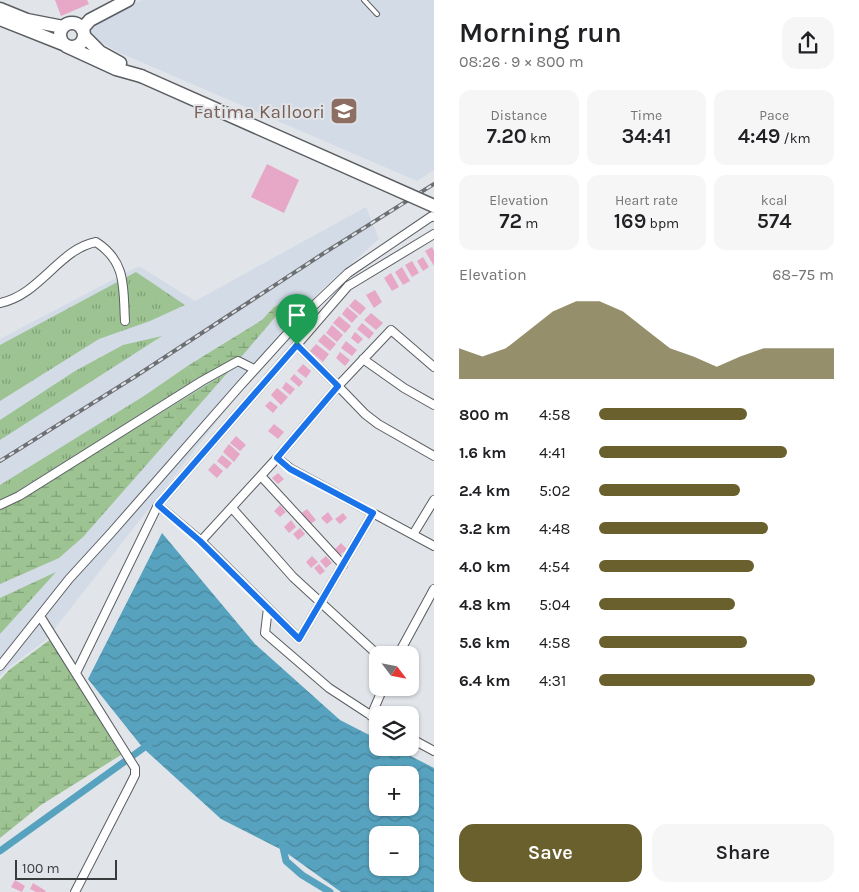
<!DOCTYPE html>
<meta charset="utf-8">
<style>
:root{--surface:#fff;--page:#f6f6f6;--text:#202124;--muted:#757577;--accent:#6a602d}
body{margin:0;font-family:Karla,sans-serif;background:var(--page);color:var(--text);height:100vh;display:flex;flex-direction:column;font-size:19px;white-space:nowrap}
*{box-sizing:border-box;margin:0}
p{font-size:16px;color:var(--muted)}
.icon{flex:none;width:28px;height:28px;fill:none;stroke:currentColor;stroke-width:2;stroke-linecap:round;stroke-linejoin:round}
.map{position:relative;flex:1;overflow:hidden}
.drawer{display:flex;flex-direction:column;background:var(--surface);width:425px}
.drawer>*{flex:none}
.needle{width:32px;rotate:122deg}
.buttons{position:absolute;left:369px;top:646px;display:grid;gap:10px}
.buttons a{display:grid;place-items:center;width:50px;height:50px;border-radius:10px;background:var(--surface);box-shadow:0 1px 4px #0004;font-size:25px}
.scale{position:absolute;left:15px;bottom:12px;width:102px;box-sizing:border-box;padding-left:5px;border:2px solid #393b3d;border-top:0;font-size:14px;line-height:18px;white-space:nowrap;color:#393b3d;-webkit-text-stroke:4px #e1e5ea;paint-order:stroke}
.pin{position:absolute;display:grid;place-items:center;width:42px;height:42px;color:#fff;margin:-51px -21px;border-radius:50% 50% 50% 0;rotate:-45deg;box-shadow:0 0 5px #0007}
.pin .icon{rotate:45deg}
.round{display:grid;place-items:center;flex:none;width:52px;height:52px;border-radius:15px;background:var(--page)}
.head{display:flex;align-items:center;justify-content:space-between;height:85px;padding:0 25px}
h1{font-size:28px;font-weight:600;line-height:38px}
.metrics{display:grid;grid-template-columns:repeat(3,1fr);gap:8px;height:85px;padding:5px 25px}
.metrics div{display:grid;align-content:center;border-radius:12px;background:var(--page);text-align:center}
.metrics b{font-size:21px;font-weight:600}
.metrics small{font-size:14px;font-weight:400}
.metrics p{font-size:14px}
.chart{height:140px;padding:10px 25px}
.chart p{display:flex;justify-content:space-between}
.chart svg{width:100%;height:90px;margin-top:5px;fill:var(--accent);opacity:.7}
.cta{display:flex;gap:10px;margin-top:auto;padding:10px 25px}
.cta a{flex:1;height:58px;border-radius:15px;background:var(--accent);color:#fff;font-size:20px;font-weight:600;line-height:58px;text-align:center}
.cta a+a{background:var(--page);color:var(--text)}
ul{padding:0 25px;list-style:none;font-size:16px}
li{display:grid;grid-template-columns:80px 60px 1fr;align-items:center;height:38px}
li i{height:12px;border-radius:6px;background:var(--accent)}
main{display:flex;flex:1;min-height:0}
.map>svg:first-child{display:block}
.built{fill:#d3dbe7}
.grass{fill:url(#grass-tufts)}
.wetland{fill:url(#wetland-marsh)}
.water{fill:url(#water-waves);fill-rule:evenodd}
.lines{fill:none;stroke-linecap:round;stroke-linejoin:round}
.canal{stroke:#57a3bf;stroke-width:7}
.building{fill:#e7a7c7}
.service-casing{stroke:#5a5e62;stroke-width:6}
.minor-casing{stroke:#5a5e62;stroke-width:10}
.primary-casing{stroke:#5a5e62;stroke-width:15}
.service{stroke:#fff;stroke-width:4}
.minor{stroke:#fff;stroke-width:8}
.primary{stroke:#fff;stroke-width:12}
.rail-casing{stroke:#6d7073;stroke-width:4}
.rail{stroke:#e1e5ea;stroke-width:2;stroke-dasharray:5.5;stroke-linecap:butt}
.primary-bridge-casing{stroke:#5a5e62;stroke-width:15;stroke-linecap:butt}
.primary-bridge{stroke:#fff;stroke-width:12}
.route-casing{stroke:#fff;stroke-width:10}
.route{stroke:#1a73e8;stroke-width:6}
.labels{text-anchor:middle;stroke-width:4;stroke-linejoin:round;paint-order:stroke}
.education-label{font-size:19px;fill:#785e54;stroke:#e1e5ea;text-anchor:end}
</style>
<main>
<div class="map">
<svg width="434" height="892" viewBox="0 0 434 892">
<defs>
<pattern id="grass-tufts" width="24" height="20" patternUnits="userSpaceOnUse" patternTransform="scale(1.25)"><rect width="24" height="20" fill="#9cc391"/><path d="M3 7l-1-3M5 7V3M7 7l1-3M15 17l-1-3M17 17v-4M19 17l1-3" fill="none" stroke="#80a078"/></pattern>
<pattern id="wetland-marsh" width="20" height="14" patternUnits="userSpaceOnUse" patternTransform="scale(1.25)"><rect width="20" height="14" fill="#9cc391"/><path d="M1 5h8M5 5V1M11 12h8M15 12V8" fill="none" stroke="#80a078"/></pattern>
<pattern id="water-waves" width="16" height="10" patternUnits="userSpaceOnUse" patternTransform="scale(1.25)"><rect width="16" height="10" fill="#57a3bf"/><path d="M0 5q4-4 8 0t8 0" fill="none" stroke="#49869c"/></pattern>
</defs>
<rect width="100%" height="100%" fill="#e1e5ea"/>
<path class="built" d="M142,0H434V170L417,181L118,52L92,37L90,24Z
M366,207L379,239L318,293L45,641L8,668L0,676V339L139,266L195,301Z"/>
<path class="grass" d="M136,272L185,305L150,321L99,339L0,401V345Z
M162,336L0,440V420L75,371L123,345Z
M189,365L196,379L18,491L0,501V485L144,396Z"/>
<path class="wetland" d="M293,296L242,356L196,379L189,365L262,320L273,308Z
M229,371L83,537L59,558L0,584V509L11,505Z
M56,572L0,634V598Z
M51,639L121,755L41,805L0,838V680L9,670Z"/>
<path class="water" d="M162,533L255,644L340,720L377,739L378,748H395L434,768V892H341L284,851L221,819L143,748L88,679ZM378,775H410V808H378ZM378,835H410V868H378Z"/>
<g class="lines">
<path class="canal" d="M282,843L286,861L302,875L330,892
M0,851L149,744"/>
</g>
<path class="building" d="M55,0H87L89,4L61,16Z
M267,164L299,180L284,213L251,197Z
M432,247L434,251V266L425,251Z
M423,257L429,267L423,271L417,261Z
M412,261L419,273L412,277L405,265Z
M402,267L410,281L403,285L395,272Z
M391,273L399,287L392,291L384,278Z
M375,290L382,302L374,308L366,295Z
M355,299L366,308L360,315L349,306Z
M347,307L358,316L352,323L342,314Z
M371,313L383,323L376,330L364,320Z
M339,316L351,326L345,333L333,323Z
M362,323L374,333L369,339L357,329Z
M332,325L343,335L337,342L326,333Z
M355,332L363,339L358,344L351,338Z
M324,334L336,344L330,351L318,341Z
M346,341L357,350L352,356L341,348Z
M316,344L329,354L323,362L310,351Z
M340,352L350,360L345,366L336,358Z
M303,364L311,371L306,378L297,371Z
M294,374L303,382L299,387L290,379Z
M286,382L295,389L290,395L282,388Z
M277,388L288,397L281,405L271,395Z
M270,401L278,407L273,413L265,406Z
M274,424L284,432L278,439L268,431Z
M236,436L246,445L240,451L230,443Z
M229,444L240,454L234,462L223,452Z
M222,455L232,463L227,469L217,461Z
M214,463L223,471L217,478L208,470Z
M278,473L284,479L278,484L272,478Z
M280,505L286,512L280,517L274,511Z
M307,509L316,520L309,525L300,514Z
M328,512L333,519L327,524L321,518Z
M343,513L347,518L340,524L335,519Z
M291,520L296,527L289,533L284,527Z
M300,528L305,534L298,540L293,534Z
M341,543L347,549L340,555L335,549Z
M312,556L318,562L311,568L306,562Z
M326,556L332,563L326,568L320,561Z
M319,564L325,571L320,575L314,568Z
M15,880L25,886L22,892L11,887Z
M33,883L46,891L45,892H36L30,889Z"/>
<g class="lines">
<defs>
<path id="service" d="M364,0L377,14"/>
<path id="minor" d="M0,303C40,295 59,249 96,242C127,262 123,288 125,321
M297,345L338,386L277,458L291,469L434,546
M363,359L404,388L434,405
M434,367L391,330L338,386L365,414L378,424L434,456
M277,458L201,541L299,639L373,513
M261,476L343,565
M0,505L19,496L202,381L238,361L254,369
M158,505L201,541
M232,508L293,577L378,655
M414,533L434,500
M268,608L265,633L329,688L378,720
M40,616L135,768V775L129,787L75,892
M398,655L434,589
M0,666L69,579L111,533L239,387L307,312L348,273L432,216L434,217
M76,673L158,505L348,286L434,234
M371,716L383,688
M410,738L434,751"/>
<path id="primary" d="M0,9L27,20L63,27
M0,19L63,44
M60 35a12 12 0 1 1 24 0a12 12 0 1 1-24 0Z
M82,29L90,20L128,0
M84,36L100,52L120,63
M66,46L116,69L141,76"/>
</defs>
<use href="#service" class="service-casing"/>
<use href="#minor" class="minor-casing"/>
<use href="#primary" class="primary-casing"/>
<use href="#service" class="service"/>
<use href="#minor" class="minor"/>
<use href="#primary" class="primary"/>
<defs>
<path id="rail" d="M0,461L136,376L321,255L434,184"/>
</defs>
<use href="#rail" class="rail-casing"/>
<use href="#rail" class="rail"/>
<defs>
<path id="primary-bridge" d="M141,76L434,206"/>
</defs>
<use href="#primary-bridge" class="primary-bridge-casing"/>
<use href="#primary-bridge" class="primary-bridge"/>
</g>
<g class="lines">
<defs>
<path id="route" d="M297,345L338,386L277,458L290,469L373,513L299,639L200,541L158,505Z"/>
</defs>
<use href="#route" class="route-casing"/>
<use href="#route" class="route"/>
</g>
<defs>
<symbol id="university-square" viewBox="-11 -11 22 22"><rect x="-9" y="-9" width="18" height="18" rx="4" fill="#8d6e63" stroke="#e1e5ea"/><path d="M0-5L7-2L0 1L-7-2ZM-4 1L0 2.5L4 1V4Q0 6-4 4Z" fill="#fff"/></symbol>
</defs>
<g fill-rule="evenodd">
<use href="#university-square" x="328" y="95" width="32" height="32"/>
</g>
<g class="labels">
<g class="education-label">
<text x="325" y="118">Fatima Kalloori</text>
</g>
</g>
</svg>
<div class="buttons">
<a><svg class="needle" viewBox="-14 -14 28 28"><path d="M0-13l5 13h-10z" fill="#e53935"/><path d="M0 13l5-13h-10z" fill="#757577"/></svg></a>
<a><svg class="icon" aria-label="layers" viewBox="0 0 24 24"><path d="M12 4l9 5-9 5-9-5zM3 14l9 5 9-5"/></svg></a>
<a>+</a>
<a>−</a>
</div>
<div class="scale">100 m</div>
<div class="pin" style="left:297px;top:345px;background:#1e9e55"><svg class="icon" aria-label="arrive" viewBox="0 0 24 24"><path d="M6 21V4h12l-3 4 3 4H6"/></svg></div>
</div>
<section class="drawer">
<div class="head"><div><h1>Morning run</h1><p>08:26 · 9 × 800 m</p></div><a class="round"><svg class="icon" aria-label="share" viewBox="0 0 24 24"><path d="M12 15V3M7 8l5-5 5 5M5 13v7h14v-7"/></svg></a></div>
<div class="metrics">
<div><p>Distance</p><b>7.20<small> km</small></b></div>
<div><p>Time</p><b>34:41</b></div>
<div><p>Pace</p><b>4:49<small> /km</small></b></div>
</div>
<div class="metrics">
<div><p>Elevation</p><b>72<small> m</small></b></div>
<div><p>Heart rate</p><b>169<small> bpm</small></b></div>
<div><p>kcal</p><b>574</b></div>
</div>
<div class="chart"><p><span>Elevation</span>68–75 m</p>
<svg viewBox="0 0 160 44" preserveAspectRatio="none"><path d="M0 44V29L10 33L20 29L30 20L40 11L50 6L60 6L70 11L80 20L90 29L100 33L110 38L120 33L130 29L140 29L150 29L160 29V44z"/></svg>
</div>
<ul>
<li><b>800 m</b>4:58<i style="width:63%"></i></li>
<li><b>1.6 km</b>4:41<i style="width:80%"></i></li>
<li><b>2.4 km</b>5:02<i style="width:60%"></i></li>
<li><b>3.2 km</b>4:48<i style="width:72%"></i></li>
<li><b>4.0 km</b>4:54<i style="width:66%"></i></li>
<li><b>4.8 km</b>5:04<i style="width:58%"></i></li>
<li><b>5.6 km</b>4:58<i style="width:63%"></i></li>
<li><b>6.4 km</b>4:31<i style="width:92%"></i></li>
</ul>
<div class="cta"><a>Save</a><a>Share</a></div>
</section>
</main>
